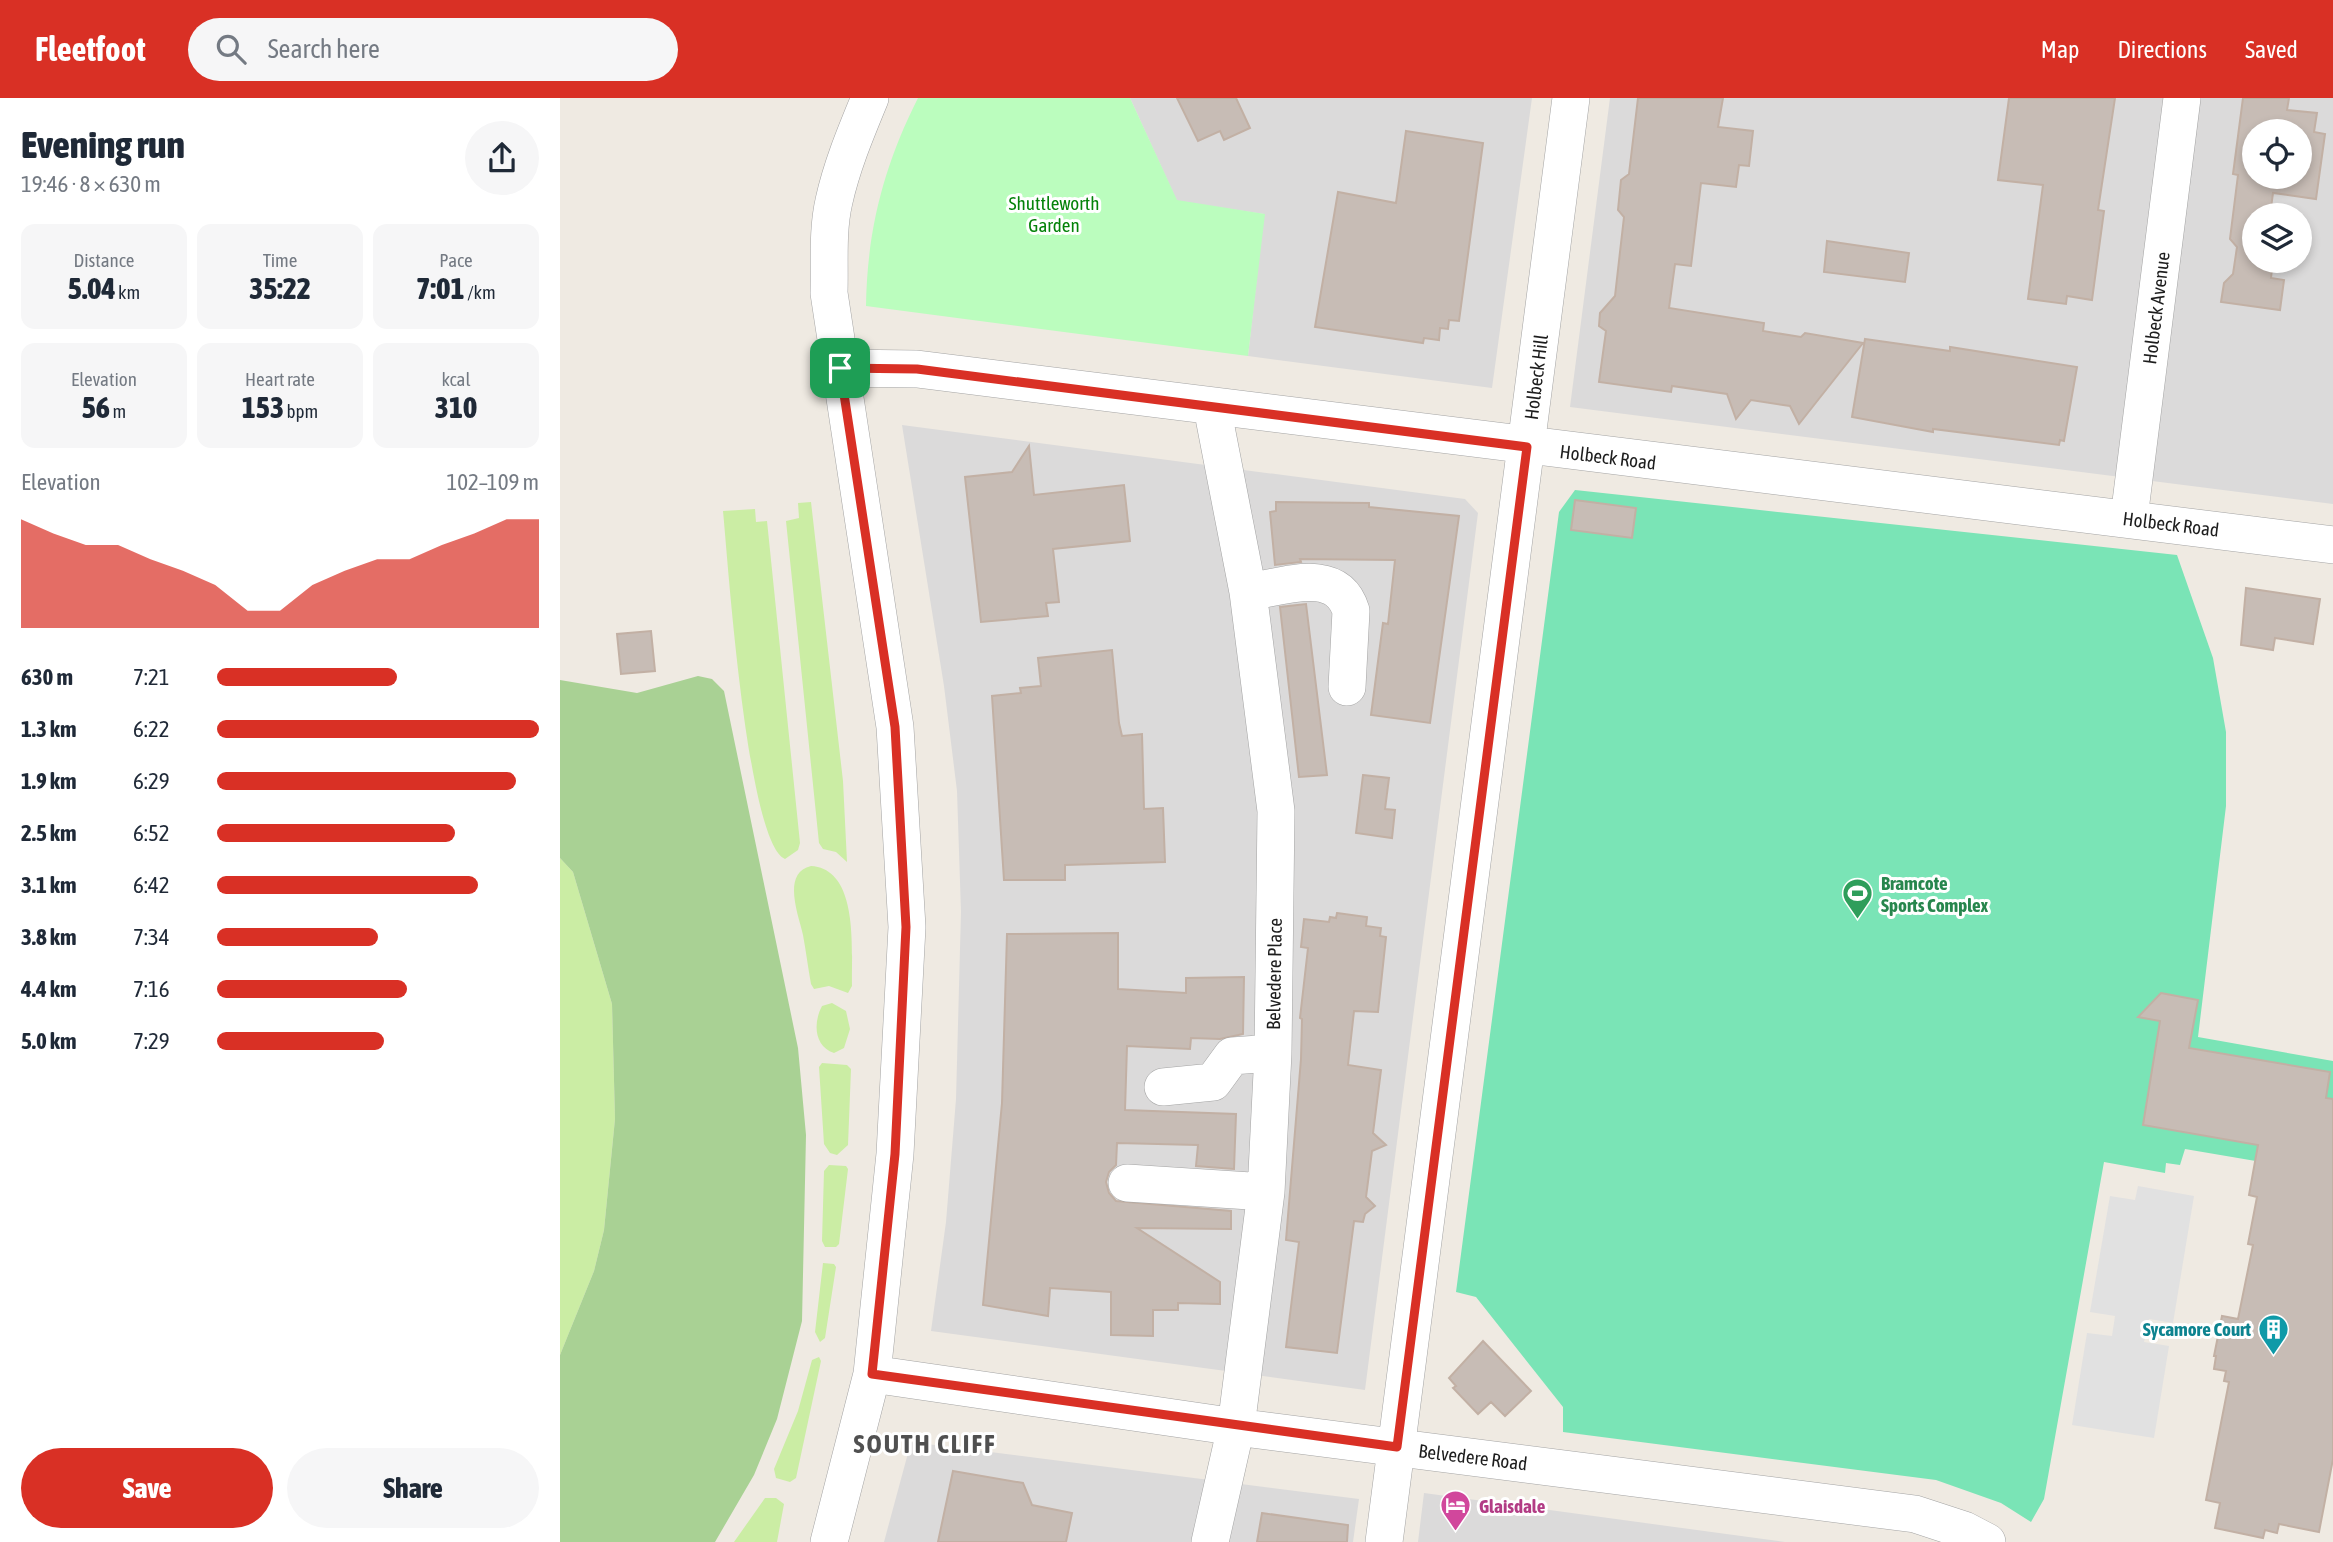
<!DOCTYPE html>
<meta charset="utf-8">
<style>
:root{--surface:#fff;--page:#f6f6f7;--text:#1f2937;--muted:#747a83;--accent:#d93025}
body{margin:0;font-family:"Asap Condensed",sans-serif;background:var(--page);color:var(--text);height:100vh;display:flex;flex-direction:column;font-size:26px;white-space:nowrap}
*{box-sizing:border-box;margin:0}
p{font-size:23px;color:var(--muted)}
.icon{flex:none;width:38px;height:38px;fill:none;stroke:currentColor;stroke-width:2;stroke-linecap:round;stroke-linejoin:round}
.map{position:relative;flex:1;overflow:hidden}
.side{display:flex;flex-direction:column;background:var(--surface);width:560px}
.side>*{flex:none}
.buttons{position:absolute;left:1682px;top:21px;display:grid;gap:14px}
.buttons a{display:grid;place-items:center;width:70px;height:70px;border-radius:50%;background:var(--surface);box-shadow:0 4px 10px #0003;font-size:35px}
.pin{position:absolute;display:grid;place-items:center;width:60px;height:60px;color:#fff;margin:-30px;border-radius:14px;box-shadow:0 4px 10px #0006}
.round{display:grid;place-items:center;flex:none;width:74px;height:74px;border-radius:37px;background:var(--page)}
.head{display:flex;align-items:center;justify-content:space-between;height:119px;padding:0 21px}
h1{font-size:38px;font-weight:800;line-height:52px}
.metrics{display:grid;grid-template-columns:repeat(3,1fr);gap:10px;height:119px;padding:7px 21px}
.metrics div{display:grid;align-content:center;border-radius:14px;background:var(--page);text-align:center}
.metrics b{font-size:30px;font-weight:800}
.metrics small{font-size:19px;font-weight:400}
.metrics p{font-size:19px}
.chart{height:196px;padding:14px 21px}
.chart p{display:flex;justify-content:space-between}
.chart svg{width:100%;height:126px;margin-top:7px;fill:var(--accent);opacity:.7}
.button{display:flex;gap:14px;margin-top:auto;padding:14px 21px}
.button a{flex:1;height:80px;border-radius:42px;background:var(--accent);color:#fff;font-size:28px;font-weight:800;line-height:80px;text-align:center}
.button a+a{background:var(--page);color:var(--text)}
ul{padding:0 21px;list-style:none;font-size:23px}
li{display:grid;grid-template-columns:112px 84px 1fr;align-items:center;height:52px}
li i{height:18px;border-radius:9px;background:var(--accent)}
header{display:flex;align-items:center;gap:42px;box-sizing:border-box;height:98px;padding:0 35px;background:var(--accent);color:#fff}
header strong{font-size:33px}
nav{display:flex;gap:38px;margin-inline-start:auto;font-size:24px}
.search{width:490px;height:63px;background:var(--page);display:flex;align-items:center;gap:18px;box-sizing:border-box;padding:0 24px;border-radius:38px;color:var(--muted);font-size:26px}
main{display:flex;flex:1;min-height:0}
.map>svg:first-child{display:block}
.residential{fill:#dbdada;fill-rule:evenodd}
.grass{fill:#cbeda4}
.forest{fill:#a9d194}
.park{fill:#bbfdbe}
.pitch{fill:#7ae4b6}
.parking{fill:#e1e1e1}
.building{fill:#c7bcb5;stroke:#c2b0a4;stroke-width:2;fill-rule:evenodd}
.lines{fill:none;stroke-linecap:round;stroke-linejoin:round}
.minor-casing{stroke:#a4a4a4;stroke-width:38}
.minor{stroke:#fff;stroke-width:37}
.route-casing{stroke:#fff;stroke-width:14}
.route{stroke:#d93025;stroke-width:9}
.labels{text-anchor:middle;stroke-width:6;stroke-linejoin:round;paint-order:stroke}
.park-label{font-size:19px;fill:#048209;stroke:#fff}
.street-label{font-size:19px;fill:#1d1d1d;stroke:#fff}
.leisure-label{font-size:19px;font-weight:bold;fill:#27864d;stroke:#fff;text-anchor:start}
.culture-label{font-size:19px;font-weight:bold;fill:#0d838f;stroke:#fff;text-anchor:end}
.hotel-label{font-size:19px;font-weight:bold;fill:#b23c85;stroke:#fff;text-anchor:start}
.district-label{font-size:26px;font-weight:bold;letter-spacing:2px;fill:#505050;stroke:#fff}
</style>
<header>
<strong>Fleetfoot</strong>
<div class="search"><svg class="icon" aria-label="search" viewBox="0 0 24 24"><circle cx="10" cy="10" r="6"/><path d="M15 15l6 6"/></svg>Search here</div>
<nav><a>Map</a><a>Directions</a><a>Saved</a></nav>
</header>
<main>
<section class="side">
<div class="head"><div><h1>Evening run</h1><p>19:46 · 8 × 630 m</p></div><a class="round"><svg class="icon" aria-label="share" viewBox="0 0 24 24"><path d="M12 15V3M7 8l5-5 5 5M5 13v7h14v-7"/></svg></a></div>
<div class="metrics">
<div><p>Distance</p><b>5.04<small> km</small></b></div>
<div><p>Time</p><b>35:22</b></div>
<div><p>Pace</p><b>7:01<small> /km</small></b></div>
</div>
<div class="metrics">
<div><p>Elevation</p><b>56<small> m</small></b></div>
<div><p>Heart rate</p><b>153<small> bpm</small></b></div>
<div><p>kcal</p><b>310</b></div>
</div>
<div class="chart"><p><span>Elevation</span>102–109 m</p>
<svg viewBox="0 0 160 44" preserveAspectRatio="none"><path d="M0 44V6L10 11L20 15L30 15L40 20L50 24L60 29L70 38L80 38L90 29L100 24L110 20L120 20L130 15L140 11L150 6L160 6V44z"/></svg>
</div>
<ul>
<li><b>630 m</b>7:21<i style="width:56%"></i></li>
<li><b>1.3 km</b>6:22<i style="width:100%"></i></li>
<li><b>1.9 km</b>6:29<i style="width:93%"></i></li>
<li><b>2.5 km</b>6:52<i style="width:74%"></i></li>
<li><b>3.1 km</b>6:42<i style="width:81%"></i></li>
<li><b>3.8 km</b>7:34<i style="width:50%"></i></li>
<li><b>4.4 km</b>7:16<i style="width:59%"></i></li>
<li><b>5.0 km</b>7:29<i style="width:52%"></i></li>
</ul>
<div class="button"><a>Save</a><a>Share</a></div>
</section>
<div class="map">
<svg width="1773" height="1444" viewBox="0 0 1773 1444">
<rect width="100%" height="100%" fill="#efeae2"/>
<path class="residential" d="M570,0H972L932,290L688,258L704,116L617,103Z
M1050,0H1773V406L1010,309ZM1694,33H1740V79H1694ZM1694,117H1740V163H1694Z
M342,327L905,401L918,415L805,1292L371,1233L386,1124L396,1001L401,814L397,693L384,588Z
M351,1344L799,1401L793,1444H324Z
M864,1395L1225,1444H858Z"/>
<path class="grass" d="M251,404L283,683L287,764L276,754L263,751L259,745L226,423L239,420L238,405Z
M195,411L196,424L207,423L240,745L238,752L225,761C187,745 168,463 163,413Z
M0,760L13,774L52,906L55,1021L44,1132L34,1173L0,1257Z
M251,768C300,771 291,854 292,888L288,895L269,888L254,891L251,886C248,870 246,853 243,837C239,818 221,775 251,768Z
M272,905L286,913L290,931L284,950L274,955C254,948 253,925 262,908Z
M262,965L287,967L291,971L288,1047L277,1057L270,1055L264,1046L259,969Z
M269,1067L286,1068L288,1071L279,1146L276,1149H265L262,1143L264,1073Z
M263,1165L274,1166L276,1169L265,1240L260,1244L255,1234Z
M259,1259L261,1263L236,1380L230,1384L216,1380L214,1371L238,1313L252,1262Z
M205,1400H216L224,1406L217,1444H174Z"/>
<path class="forest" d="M138,578L152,581L164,593L238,950L246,1037L242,1223L217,1321L194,1377L155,1444H0V1257L34,1173L44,1132L55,1021L52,906L13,774L0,760V582L77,595Z"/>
<path class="park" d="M358,0H570L617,102L705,116L688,258L306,208C307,133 324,67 358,0Z"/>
<path class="pitch" d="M1015,392L1617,457L1653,560L1666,634V708L1638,939L1773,963V1076L1625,1051L1620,1067L1606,1065L1605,1075L1544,1064L1484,1401L1471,1424L1441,1405L1376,1382L1003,1334V1309L916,1199L896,1194L999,414Z"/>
<path class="parking" d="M1578,1088L1634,1098L1613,1225L1589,1221L1584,1244L1609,1248L1594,1340L1512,1327L1527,1235L1552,1238L1555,1218L1530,1214L1550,1098L1575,1102Z"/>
<path class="building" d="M617,0H676L690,30L664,42L660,33L638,43Z
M1078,0H1163L1158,29L1193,33L1189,68L1179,67L1176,89L1141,85L1131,168L1115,166L1109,210L1204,225L1203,233L1241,239L1245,235L1303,245L1239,326L1230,308L1191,302L1176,321L1167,296L1112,288L1111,294L1039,284L1046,233L1039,228L1040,215L1055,198L1064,119L1058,112L1061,82L1069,76Z
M1449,0H1555L1538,112L1544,113L1532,202L1507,198L1506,206L1468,201L1483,87L1438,82Z
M1683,0H1729L1727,12L1757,15L1754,34L1765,36L1756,101L1713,95L1710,117H1694V163H1713L1711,180L1724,182L1720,212L1661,204L1664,185L1673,176L1677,149L1670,141L1678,77L1673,76ZM1694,33H1740V79H1694Z
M846,33L923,45L899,223L889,222L888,231L880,230L879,242L864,240L863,245L755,229L778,94L836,105Z
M1267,143L1349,155L1345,184L1264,174Z
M1305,241L1390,253V249L1517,269L1504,343L1500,342L1499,347L1373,331V334L1292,319Z
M469,348L474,397L564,387L570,443L493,451L499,504L486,505L488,518L421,524L405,379L452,374Z
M1015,402L1076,410L1072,440L1011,432Z
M716,404L809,405V409L899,418L870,625L811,617L823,525L828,526L835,462L740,461L741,464L715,467L710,414L716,413Z
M1686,490L1760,501L1753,546L1715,540L1713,552L1681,547Z
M746,506L767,677L739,679L720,509Z
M91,533L95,573L61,576L57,536Z
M552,552L559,625L562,638L582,636L584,711L603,710L605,764L505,767V782H444L432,598L461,595L460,590L481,588L478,560Z
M803,677L829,680L825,711L835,712L832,740L796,735Z
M777,815L807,819L806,828L821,830L820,838L826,839L818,914L794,913L788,967L821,972L813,1035L826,1047L812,1053L806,1099L815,1108L805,1116L803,1124L794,1123L777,1255L726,1249L739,1144L726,1142L741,961L742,921L740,920L748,850L741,849L744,821L769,824L770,819L776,820Z
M558,835V891L626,895V880L684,879L683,936L660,941L631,940L630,951L567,948L565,1012L676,1016L674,1071L636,1068L638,1047L557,1045L556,1067L549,1074L546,1084L549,1095L556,1103L671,1113V1131L577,1130L660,1184V1206L618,1205V1212H593V1238L551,1237V1194L490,1190L488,1218L423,1207L442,1005L447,836Z
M1601,895L1638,902L1629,950L1770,974L1766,1000L1773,1001V1361L1759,1434L1719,1426L1717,1435L1705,1432L1703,1440L1655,1430L1660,1405L1646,1402L1669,1284L1664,1283L1666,1273L1654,1271L1656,1258H1654L1662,1218L1678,1221L1693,1147L1688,1146L1697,1099L1689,1097L1698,1047L1583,1027L1600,923L1578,919Z
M923,1243L971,1293L945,1318L931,1304L918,1316L893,1290L896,1288L889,1280Z
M393,1373L463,1385L472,1407L512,1415L506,1444H378Z
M702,1415L788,1427L787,1444H697Z"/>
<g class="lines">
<defs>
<path id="minor" d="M280,270L357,271L1773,447
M1569,420L1622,0
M688,494C723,489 777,467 791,513L787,589
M603,989L653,984L672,958L713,955
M567,1085L706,1094
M312,1276L676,1329L1355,1416L1404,1432L1427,1444
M269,1444L312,1276L335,1056L347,829L335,629L269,195C270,165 267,133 274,103C282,67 296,34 310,0
M650,1444L676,1329L706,1094L713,955L716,713L688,494L652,309
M824,1444L1011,0"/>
</defs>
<use href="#minor" class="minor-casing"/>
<use href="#minor" class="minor"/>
</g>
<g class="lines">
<defs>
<path id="route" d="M280,270L357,271L967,349L837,1349L312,1276L335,1056L346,829L335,629Z"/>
</defs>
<use href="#route" class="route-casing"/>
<use href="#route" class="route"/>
</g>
<defs>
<symbol id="stadium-pin" viewBox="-11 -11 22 30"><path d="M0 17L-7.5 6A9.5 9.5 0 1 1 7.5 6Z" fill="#2e9e5b" stroke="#fff"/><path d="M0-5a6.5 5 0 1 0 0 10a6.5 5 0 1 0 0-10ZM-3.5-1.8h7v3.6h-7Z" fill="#fff"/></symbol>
<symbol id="building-pin" viewBox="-11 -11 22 30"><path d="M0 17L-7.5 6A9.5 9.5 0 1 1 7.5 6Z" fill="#0f9aa8" stroke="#fff"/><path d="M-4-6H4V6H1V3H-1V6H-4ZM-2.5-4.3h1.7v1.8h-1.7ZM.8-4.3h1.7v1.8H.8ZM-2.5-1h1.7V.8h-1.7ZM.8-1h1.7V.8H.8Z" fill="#fff"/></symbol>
<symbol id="hotel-pin" viewBox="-11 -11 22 30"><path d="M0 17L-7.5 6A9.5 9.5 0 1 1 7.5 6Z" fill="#d1479c" stroke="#fff"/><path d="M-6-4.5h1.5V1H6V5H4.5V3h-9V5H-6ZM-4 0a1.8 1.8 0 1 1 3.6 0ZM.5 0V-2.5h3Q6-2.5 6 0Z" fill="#fff"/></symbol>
</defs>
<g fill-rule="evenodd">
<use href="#stadium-pin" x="1280" y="778" width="35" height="47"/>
<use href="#building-pin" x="1696" y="1214" width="35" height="47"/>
<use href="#hotel-pin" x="878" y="1390" width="35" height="47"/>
</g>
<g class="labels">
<g class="park-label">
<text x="494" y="112">Shuttleworth<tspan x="494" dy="22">Garden</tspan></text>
</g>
<g class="street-label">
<text transform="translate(1596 210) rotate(-83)" y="7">Holbeck Avenue</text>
<text transform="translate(976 279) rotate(-83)" y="7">Holbeck Hill</text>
<text transform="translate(1048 359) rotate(7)" y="7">Holbeck Road</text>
<text transform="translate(1611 426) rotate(7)" y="7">Holbeck Road</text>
<text transform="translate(714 876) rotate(-89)" y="7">Belvedere Place</text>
<text transform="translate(913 1359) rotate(7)" y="7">Belvedere Road</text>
</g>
<g class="leisure-label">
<text x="1321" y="792">Bramcote<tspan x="1321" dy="22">Sports Complex</tspan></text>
</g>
<g class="culture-label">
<text x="1691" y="1238">Sycamore Court</text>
</g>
<g class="hotel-label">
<text x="919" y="1415">Glaisdale</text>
</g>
<g class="district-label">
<text x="365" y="1355">SOUTH CLIFF</text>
</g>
</g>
</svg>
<div class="buttons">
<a><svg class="icon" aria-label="locate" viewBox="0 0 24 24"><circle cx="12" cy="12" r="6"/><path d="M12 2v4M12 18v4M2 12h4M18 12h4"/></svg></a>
<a><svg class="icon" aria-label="layers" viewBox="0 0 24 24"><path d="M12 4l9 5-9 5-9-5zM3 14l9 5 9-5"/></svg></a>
</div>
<div class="pin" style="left:280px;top:270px;background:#1e9e55"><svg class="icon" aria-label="arrive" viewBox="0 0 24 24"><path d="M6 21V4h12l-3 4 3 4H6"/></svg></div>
</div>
</main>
